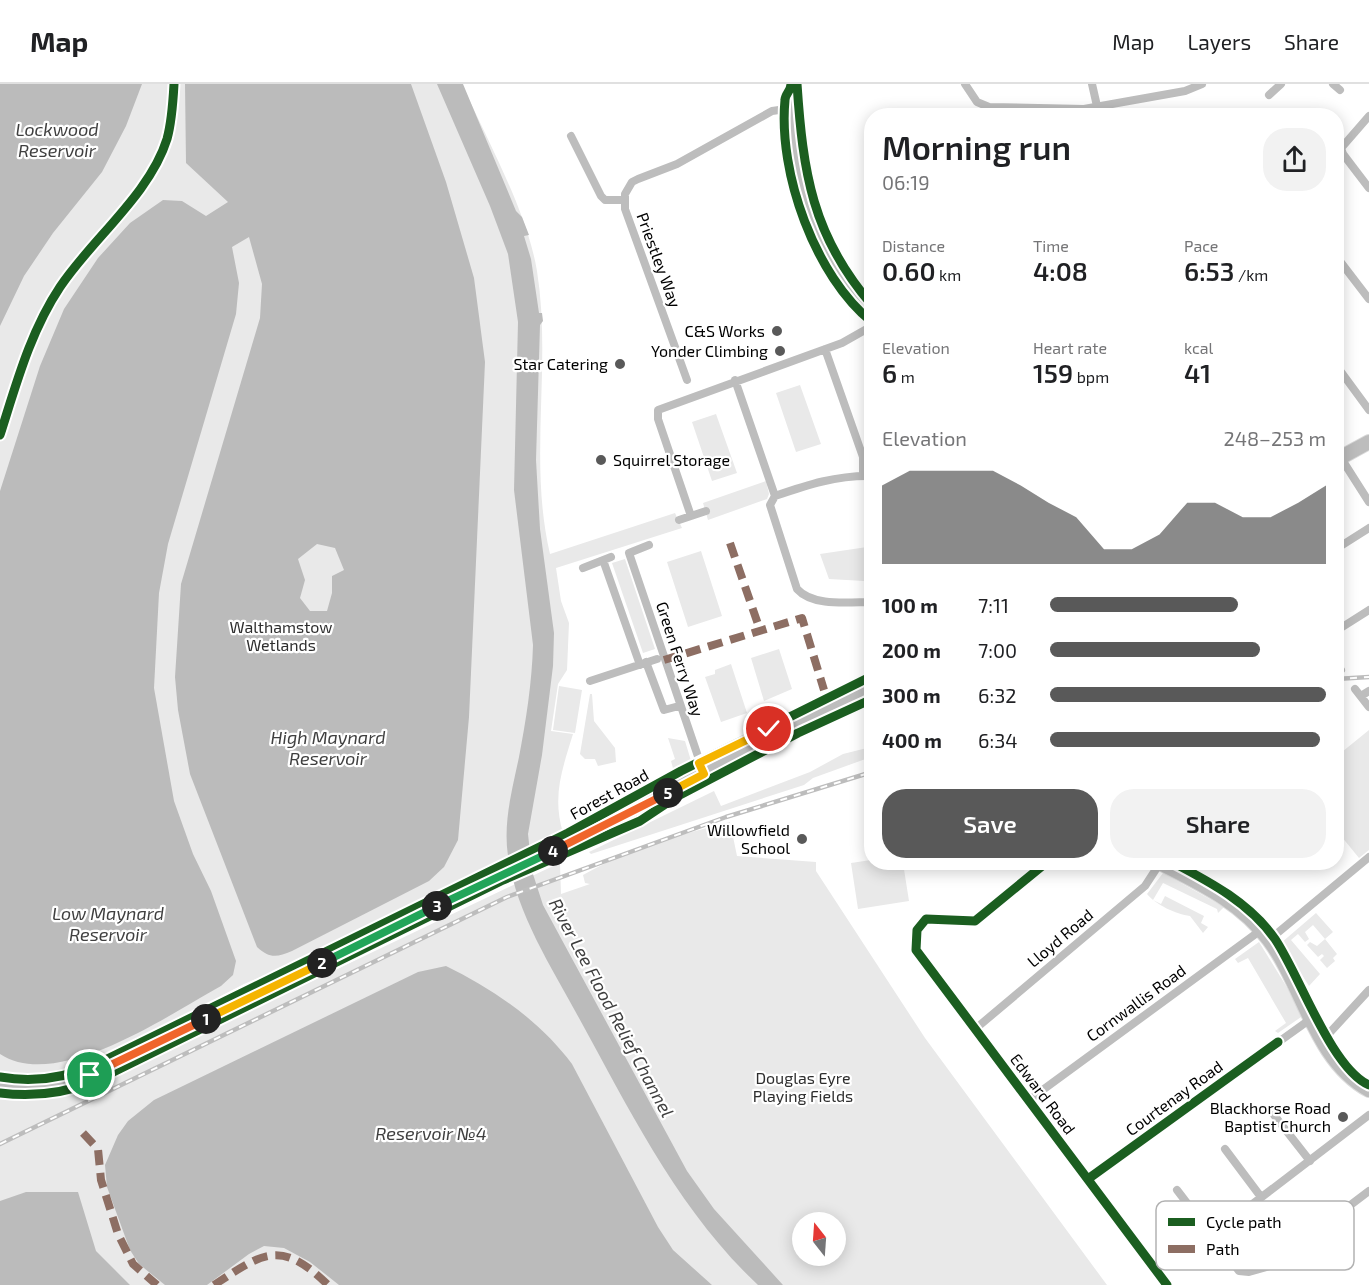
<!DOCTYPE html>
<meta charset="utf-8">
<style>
:root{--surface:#fff;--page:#f2f2f2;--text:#202124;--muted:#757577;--line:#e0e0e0;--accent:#595959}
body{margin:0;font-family:"Exo 2",sans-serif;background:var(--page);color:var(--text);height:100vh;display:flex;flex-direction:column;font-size:22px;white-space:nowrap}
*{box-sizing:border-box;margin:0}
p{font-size:20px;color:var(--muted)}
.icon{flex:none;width:33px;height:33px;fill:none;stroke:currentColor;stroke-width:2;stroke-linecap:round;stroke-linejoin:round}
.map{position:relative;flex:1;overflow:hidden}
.drawer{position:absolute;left:864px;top:24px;width:480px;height:762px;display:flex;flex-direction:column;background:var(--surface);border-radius:24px;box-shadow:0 3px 15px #0003}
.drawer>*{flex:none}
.needle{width:39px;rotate:343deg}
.tools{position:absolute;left:792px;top:1128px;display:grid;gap:12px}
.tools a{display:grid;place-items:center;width:54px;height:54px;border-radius:50%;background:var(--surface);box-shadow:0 3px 15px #0003;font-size:30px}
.pin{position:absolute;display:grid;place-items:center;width:51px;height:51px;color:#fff;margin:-26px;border:3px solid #fff;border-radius:50%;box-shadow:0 2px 6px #0007}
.km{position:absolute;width:30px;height:30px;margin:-15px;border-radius:50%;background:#222;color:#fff;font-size:16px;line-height:30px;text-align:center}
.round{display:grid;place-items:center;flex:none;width:63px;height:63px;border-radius:24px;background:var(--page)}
.head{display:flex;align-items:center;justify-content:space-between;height:102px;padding:0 18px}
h1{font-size:33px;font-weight:600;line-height:45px}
.metrics{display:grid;grid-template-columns:repeat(3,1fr);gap:9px;height:102px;padding:6px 18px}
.metrics div{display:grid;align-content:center}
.metrics b{font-size:26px;font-weight:600}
.metrics small{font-size:16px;font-weight:400}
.metrics p{font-size:16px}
.chart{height:168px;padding:12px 18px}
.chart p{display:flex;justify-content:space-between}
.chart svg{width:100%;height:108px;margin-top:6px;fill:var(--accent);opacity:.7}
.primary-button{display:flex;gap:12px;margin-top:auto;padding:12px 18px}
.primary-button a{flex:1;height:69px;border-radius:24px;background:var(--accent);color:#fff;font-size:24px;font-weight:600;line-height:69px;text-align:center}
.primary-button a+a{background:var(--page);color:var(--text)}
ul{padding:0 18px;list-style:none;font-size:20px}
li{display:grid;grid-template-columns:96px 72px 1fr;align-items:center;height:45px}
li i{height:15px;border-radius:8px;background:var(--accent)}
header{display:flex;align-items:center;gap:36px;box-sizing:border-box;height:84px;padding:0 30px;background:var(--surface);border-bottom:2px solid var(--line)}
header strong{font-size:28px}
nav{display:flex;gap:33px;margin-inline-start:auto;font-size:21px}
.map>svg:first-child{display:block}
.green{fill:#e9e9e9;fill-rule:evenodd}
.water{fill:#bbb;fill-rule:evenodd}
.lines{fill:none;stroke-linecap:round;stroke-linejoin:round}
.primary-casing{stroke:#dbdbdb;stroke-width:16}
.street{stroke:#bdbdbd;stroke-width:8}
.secondary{stroke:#c0c0c0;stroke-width:12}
.primary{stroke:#bdbdbd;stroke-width:14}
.rail-casing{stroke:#bdbdbd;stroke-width:4.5}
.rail{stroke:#fff;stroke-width:2;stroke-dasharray:7;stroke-linecap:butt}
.quiet{stroke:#8d6e63;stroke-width:8;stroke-dasharray:15 8;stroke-linecap:butt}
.cycleway-casing{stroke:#fff;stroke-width:13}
.cycleway{stroke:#1b5e20;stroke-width:9}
.split-1-casing{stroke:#fff;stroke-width:12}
.split-2-casing{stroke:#fff;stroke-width:12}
.split-3-casing{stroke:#fff;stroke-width:12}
.split-4-casing{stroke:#fff;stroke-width:12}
.split-5-casing{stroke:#fff;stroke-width:12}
.split-6-casing{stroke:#fff;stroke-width:12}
.split-1{stroke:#f0652b;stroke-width:8}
.split-2{stroke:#f5b400;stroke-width:8}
.split-3{stroke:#22a559;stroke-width:8}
.split-4{stroke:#22a559;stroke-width:8}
.split-5{stroke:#f0652b;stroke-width:8}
.split-6{stroke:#f5b400;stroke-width:8}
.poi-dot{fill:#595959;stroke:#fff;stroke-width:2}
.labels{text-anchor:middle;stroke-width:4.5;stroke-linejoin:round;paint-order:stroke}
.street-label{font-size:16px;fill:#000;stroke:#fff}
.poi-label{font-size:16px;fill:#000;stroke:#fff;text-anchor:end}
.park-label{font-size:16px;fill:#2e2e2e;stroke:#fff}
.water-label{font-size:18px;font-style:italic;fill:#3f3f3f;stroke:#fff}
.key{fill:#fff;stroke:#b2b2b2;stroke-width:1.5}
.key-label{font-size:16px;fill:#000}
</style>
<header>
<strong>Map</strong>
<nav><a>Map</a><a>Layers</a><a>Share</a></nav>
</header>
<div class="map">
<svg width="1369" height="1201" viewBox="0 0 1369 1201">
<rect width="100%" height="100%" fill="#fff"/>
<path class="green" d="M0,0H462C487,56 527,127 537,187C552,281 528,376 550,470L675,429L682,444L556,484L561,517L569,539L567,586L558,600L551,647L573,650C562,686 552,712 563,749L295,879L244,900L79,986L44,992L0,989Z
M800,301L821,360L796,368L776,309Z
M716,330L737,389L712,397L692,338Z
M766,397L769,410L767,415L708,436L703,419Z
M867,463L864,497L829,495L820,470Z
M701,467L722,532L688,543L667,478Z
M625,475L655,565L643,569L612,479Z
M779,565L792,605L764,617L751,574Z
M731,580L747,629L721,638L705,593L715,590V586Z
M559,602L582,606L575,649L553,646Z
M590,610H592L594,637L615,664L616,678L598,682L595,675H585L580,670Z
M1369,646V766L1359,774L1337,747V672Z
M668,654L685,657L692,680L674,688L671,677L675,675Z
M871,663V673L813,694L804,701L591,770L589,768L714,707L721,722L810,688L843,670Z
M730,738L737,772L816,778V787L925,954L1107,1201H0V1014C32,1018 58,1015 88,1004L551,783L560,780L561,810L590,800L585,799L583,791C627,766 681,750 730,738ZM802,1138H836V1172H802Z
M871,776L872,778L903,779L909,817L858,825L851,779Z
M1163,789L1224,823L1218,829L1217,825L1163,799L1153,816L1161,820L1165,812L1204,832L1201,839L1208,843L1203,849L1190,832C1176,830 1156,821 1147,810Z
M1316,829L1333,848L1325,855L1337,870L1333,874L1335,877L1327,884L1320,876L1324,872L1322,870L1318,873L1307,861L1310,858L1317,862L1325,855L1313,841L1305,848L1309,855L1305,858L1298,850L1291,856L1320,890L1309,902L1281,859Z
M1259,858L1304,931L1278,949L1275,947L1286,939L1248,874L1238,879L1235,875Z"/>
<path class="water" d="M0,0H142L126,42L102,88L53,149L24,192L0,242Z
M185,0H411L446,98L474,194L485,278L469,633L458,756L444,783L429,797L292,867C277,873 270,875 257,863L190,690L178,626L175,593L181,500L260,234L262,200L249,153L232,163L239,199L236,230L168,460L159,509L154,604L174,717L193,770L211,807L236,877L233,891L221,902C168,931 58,1008 0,970V407L40,282L64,225L98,174L130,139L163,116L182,117L206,132L228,118L186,79ZM317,460L335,464L344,486L332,492V509L327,527H310L300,514L305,496L298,475Z
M437,0H463L516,127L522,133L529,151L524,152L531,175L539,229H542L543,237L540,241L536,376L540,445L554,549L553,582L542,671L528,750L532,787L543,821L687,1087L714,1125L783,1201H758C679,1127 630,1027 579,934C551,882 517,831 508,772C503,739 512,706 519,673C526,637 532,598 533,561L514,406L518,238L508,170L490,122Z
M446,882C495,906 540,937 572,980L658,1143L673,1166L712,1201H339L310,1178L284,1164L264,1162L249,1170L207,1201H165L139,1180L130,1166L107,1103L105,1081L118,1051L128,1037L154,1016L418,888Z
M26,1108H78L96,1167L130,1201H0V1117Z"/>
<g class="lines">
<defs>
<path id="primary" d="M1336,376L1369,358
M1158,778C1199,799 1241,818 1269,856C1304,903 1315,977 1369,1006
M0,1002L59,1001L100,987L587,751L872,603"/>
</defs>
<use href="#primary" class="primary-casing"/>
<path class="street" d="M965,0L977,18L989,23L1084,25L1185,7L1202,0
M1092,0L1097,22
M1333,0L1340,6
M1269,11L1281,0
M571,52L601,112L605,116H624
M1341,64L1343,70L1369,104
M1336,70L1369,32
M1336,172L1369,215
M825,265L863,373V392
M1336,281L1369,326
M687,296L625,125V110L632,98L638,95L677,80L772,27L793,24
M735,296L775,412
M1341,374L1369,418
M872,392C837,391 807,401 775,412L770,421L797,505C813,523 849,518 872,518
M691,432L658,335V326L842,259L872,242
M679,436L706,427
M649,461L629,469L704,690
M1336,465L1369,444
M603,476L640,581
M583,484L611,473
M1336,547L1369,526
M646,578L664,626L679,622
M1336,580L1341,586
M590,597L657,575
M1355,605L1369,623
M1361,612L1369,607
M1047,778L975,837L926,835L917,846L916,866L1167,1201
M1269,856L1369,773
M974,946L1145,802L1160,779
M1323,956L1369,906
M1029,1016L1261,846
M1274,1031L1310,1077
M1225,1065L1261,1113
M1088,1095L1312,934
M1177,1106L1239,1187L1249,1188L1270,1182
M1332,1135L1369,1107
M1212,1151L1369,1031"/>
<path class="secondary" d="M791,0C792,61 806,149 843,199C851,210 862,220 872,230"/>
<use href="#primary" class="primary"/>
<defs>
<path id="rail" d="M1336,595L1369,593
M0,1060L507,813L726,733L872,688"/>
</defs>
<use href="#rail" class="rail-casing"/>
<use href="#rail" class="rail"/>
<path class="quiet" d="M730,459L760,546
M664,576L802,534L824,606
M83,1049L98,1065L101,1096L118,1150L133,1180L157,1201
M214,1201C264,1168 281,1155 328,1201"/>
<defs>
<path id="cycleway" d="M791,0C791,7 785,10 785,16C778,89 815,192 872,238
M797,0C803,88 812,152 872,221
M0,351C16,301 30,248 60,203C92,155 150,110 167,55C172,37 173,18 174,0
M1047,778L975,837L926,835L917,846L916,866L1167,1201
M1172,778C1210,798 1250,819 1275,855C1300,892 1331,984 1369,1001
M0,993C33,999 65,994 95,981L568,749L681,687L872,592
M0,1009C33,1013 62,1010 93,998L503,796L640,737L676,713L798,649L872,615
M1088,1095L1278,958"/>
</defs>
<use href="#cycleway" class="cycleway-casing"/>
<use href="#cycleway" class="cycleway"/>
</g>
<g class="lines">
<defs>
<path id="split-1" d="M90,991L206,935"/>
<path id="split-2" d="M206,935L322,879"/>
<path id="split-3" d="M322,879L437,822"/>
<path id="split-4" d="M437,822L553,767"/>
<path id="split-5" d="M553,767L668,709"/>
<path id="split-6" d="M668,709L704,690L699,679L769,645"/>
</defs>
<use href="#split-1" class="split-1-casing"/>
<use href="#split-2" class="split-2-casing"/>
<use href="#split-3" class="split-3-casing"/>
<use href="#split-4" class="split-4-casing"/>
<use href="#split-5" class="split-5-casing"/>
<use href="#split-6" class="split-6-casing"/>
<use href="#split-1" class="split-1"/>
<use href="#split-2" class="split-2"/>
<use href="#split-3" class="split-3"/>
<use href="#split-4" class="split-4"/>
<use href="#split-5" class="split-5"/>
<use href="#split-6" class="split-6"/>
</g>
<g class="poi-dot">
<circle cx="777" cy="247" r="6"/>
<circle cx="780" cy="267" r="6"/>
<circle cx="620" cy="280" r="6"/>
<circle cx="601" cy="376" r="6"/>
<circle cx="802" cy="755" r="6"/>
<circle cx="1343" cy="1033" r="6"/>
</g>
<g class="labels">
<g class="street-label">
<text transform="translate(659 176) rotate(70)" y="6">Priestley Way</text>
<text transform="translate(680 575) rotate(72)" y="6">Green Ferry Way</text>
<text transform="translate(609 710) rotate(-29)" y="6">Forest Road</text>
<text transform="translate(1060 854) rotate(-40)" y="6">Lloyd Road</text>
<text transform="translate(1136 919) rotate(-36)" y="6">Cornwallis Road</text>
<text transform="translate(1043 1010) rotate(53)" y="6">Edward Road</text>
<text transform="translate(1174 1014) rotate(-36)" y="6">Courtenay Road</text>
</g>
<g class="poi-label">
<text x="765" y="253">C&amp;S Works</text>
<text x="768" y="273">Yonder Climbing</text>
<text x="608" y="286">Star Catering</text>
<text x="613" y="382" text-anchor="start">Squirrel Storage</text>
<text x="790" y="752">Willowfield<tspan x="790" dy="18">School</tspan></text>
<text x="1331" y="1030">Blackhorse Road<tspan x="1331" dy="18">Baptist Church</tspan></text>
</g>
<g class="park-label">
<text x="281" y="549">Walthamstow<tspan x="281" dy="18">Wetlands</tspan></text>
<text x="803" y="1000">Douglas Eyre<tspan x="803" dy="18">Playing Fields</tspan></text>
</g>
<g class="water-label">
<text x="57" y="52">Lockwood<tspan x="57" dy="21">Reservoir</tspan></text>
<text x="328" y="660">High Maynard<tspan x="328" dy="21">Reservoir</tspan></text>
<text x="108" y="836">Low Maynard<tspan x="108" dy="21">Reservoir</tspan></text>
<text transform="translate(611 924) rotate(62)" y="6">River Lee Flood Relief Channel</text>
<text x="431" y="1056">Reservoir №4</text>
</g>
</g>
<rect x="1156" y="1117" width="198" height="69" rx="9" class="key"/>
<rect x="1168" y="1134" width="27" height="8" fill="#1b5e20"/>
<rect x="1168" y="1161" width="27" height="8" fill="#8d6e63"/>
<g class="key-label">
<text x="1206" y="1144">Cycle path</text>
<text x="1206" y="1171">Path</text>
</g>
</svg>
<div class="tools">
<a><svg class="needle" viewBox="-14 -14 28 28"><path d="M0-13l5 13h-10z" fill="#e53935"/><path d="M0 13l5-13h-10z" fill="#757577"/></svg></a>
</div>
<div class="pin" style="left:90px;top:991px;background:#1e9e55"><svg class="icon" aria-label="arrive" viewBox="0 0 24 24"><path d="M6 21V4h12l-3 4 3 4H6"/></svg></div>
<div class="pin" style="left:769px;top:645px;background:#d93025"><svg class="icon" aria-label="check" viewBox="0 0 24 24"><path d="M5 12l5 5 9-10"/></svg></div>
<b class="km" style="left:206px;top:935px">1</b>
<b class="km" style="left:322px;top:879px">2</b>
<b class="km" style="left:437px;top:822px">3</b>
<b class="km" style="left:553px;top:767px">4</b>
<b class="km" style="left:668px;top:709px">5</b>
<section class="drawer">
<div class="head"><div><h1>Morning run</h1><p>06:19</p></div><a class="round"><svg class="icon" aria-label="share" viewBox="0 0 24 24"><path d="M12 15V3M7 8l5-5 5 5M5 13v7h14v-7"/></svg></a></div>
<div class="metrics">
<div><p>Distance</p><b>0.60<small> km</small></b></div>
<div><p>Time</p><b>4:08</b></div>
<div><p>Pace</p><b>6:53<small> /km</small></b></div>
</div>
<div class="metrics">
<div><p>Elevation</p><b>6<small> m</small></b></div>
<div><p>Heart rate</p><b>159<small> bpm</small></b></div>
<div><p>kcal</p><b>41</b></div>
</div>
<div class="chart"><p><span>Elevation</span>248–253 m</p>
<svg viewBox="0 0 160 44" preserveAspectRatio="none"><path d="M0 44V12L10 6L20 6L30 6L40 6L50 12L60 19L70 25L80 38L90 38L100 32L110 19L120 19L130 25L140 25L150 19L160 12V44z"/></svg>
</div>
<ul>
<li><b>100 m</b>7:11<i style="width:68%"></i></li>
<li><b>200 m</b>7:00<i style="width:76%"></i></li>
<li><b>300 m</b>6:32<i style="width:100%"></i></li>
<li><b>400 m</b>6:34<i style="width:98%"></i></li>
</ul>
<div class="primary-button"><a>Save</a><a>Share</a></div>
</section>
</div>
